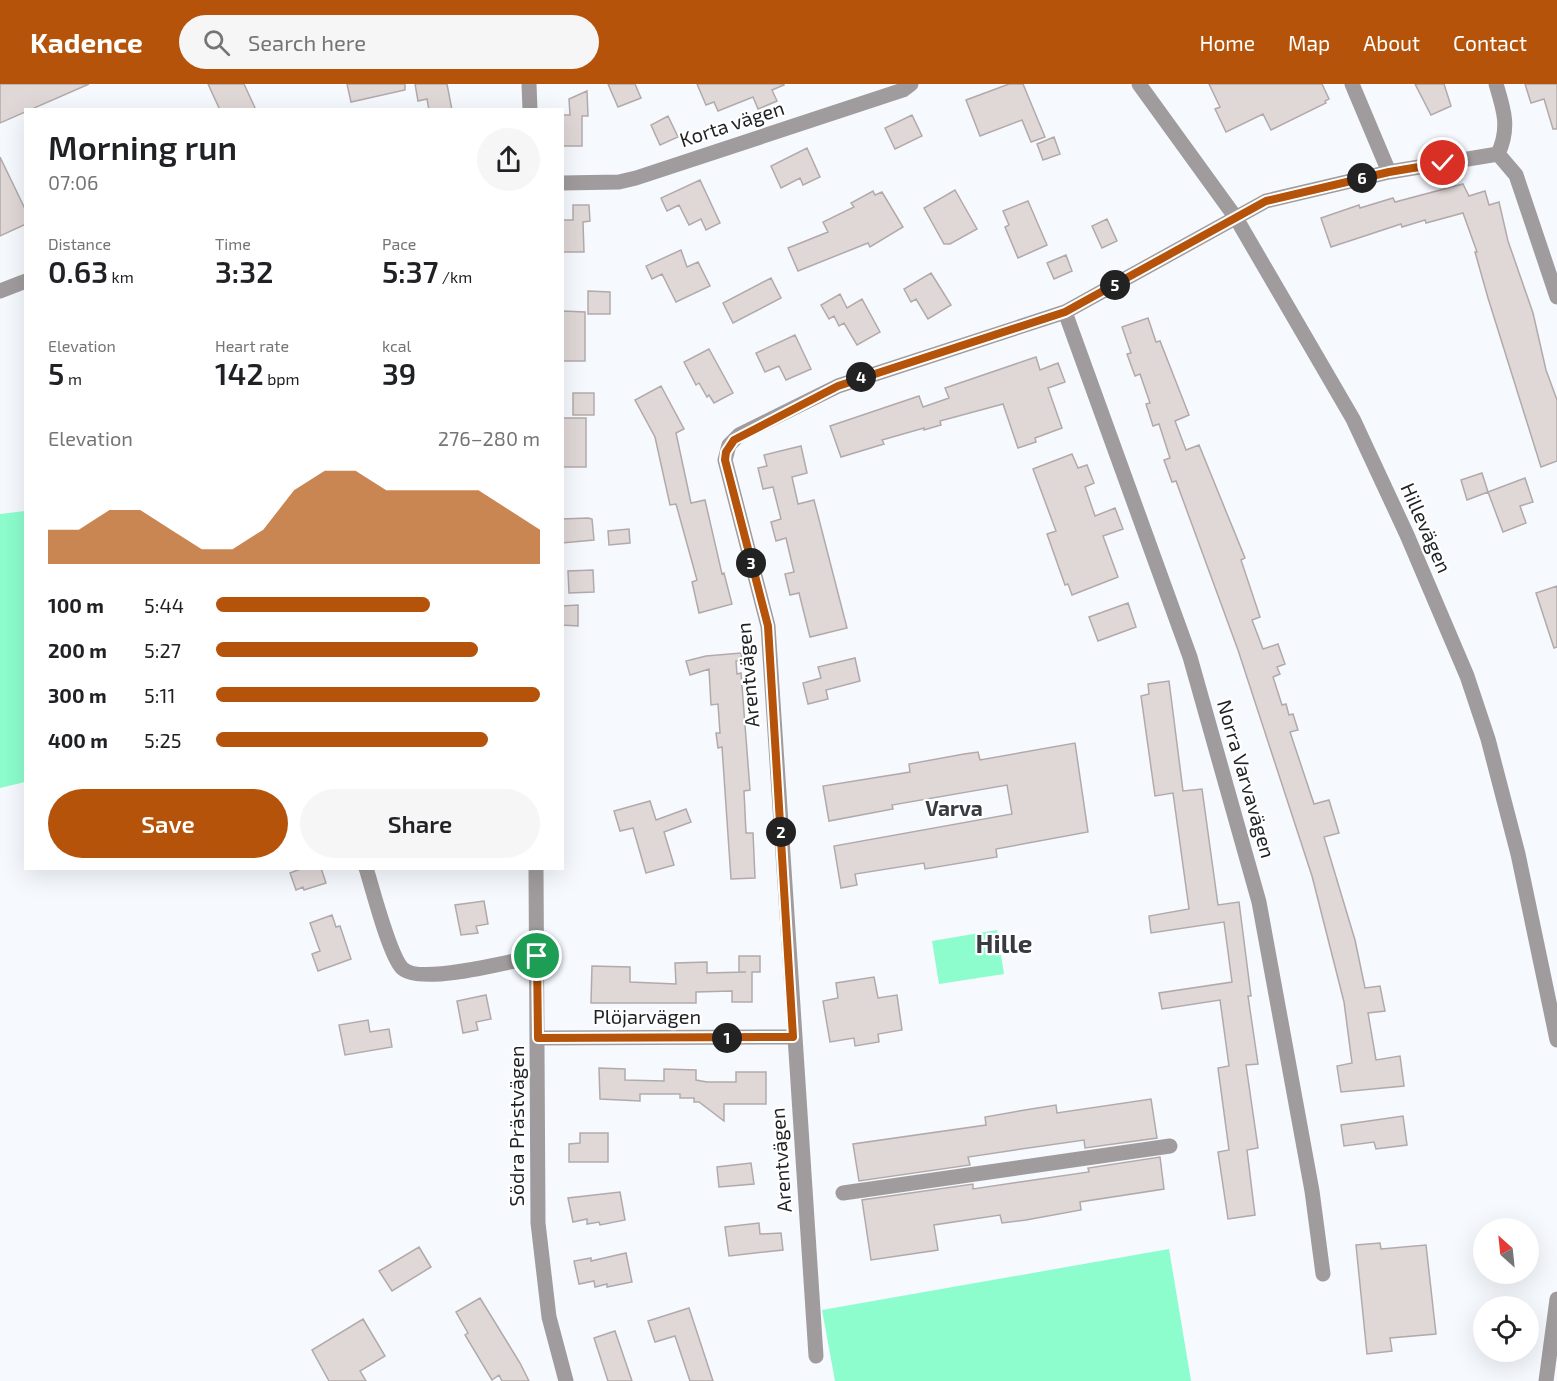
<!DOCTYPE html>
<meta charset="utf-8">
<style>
:root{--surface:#fff;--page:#f6f6f6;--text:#202124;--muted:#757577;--accent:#b45309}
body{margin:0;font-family:"Exo 2",sans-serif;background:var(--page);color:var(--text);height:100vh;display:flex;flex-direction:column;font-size:22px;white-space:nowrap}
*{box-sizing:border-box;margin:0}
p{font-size:20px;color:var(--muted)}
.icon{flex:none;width:33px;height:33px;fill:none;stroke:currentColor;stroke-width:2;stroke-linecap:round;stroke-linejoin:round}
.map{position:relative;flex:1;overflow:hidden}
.side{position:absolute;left:24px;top:24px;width:540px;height:762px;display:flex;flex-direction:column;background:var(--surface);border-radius:0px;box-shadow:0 6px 24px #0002}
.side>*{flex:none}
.needle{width:39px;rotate:333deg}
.buttons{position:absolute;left:1473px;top:1134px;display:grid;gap:12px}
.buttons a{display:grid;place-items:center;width:66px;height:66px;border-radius:50%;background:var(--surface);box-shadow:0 6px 24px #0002;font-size:30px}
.pin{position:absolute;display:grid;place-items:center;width:51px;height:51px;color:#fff;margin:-26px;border:3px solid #fff;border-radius:50%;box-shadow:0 2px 6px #0007}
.km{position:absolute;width:30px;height:30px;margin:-15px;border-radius:50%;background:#222;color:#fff;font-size:16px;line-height:30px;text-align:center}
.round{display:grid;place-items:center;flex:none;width:63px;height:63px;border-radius:32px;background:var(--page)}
.head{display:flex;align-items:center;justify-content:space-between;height:102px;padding:0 24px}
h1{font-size:33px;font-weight:600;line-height:45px}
.metrics{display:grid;grid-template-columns:repeat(3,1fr);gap:9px;height:102px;padding:6px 24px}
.metrics div{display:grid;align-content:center}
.metrics b{font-size:30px;font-weight:600}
.metrics small{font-size:16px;font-weight:400}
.metrics p{font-size:16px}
.chart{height:168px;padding:12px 24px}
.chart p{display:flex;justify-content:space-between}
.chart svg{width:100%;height:108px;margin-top:6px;fill:var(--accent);opacity:.7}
.action{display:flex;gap:12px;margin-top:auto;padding:12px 24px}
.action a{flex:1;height:69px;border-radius:36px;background:var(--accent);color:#fff;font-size:24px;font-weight:600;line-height:69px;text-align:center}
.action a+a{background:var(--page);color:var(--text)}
ul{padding:0 24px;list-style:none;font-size:20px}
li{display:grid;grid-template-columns:96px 72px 1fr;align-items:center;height:45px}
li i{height:15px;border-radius:8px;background:var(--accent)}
header{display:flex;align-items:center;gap:36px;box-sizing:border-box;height:84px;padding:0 30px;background:var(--accent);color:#fff}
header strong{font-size:28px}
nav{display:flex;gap:33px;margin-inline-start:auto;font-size:21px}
.search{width:420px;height:54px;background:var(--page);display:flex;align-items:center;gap:15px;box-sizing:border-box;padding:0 21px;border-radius:33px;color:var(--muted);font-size:22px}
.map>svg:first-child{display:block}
.green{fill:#8dfdce}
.building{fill:#e0d7d7;stroke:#b2aaaa;stroke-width:1.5}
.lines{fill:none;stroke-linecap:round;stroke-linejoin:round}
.minor{stroke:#a09c9d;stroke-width:15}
.route-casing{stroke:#fff;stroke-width:12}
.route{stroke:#b45309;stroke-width:8}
.labels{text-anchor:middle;stroke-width:4.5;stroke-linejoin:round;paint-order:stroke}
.street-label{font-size:20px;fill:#1f2123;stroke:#fff}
.neighbourhood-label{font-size:21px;font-weight:bold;fill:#383b40;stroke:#fff}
.district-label{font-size:26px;font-weight:bold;fill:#383b40;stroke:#fff}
</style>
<header>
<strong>Kadence</strong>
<div class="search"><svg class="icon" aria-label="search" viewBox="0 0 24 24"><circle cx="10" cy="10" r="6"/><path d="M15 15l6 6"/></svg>Search here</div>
<nav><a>Home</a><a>Map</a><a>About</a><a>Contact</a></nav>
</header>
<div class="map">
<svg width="1557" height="1297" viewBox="0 0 1557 1297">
<rect width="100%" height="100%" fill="#f6f9fe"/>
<path class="green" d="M25,427V698L0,704V430Z
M997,846L1004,890L939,900L932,857Z
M1169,1165L1191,1297H835L822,1226Z"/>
<path class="building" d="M0,0H89L0,39Z
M208,0H244L256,26H220Z
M347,0H405V6L351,18Z
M415,0H447L452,26H429L427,15L418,17Z
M608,0H635L641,14L618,23Z
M697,0H784V1L772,6L777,17L758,25L753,13L718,27L714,18L706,21Z
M1009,0H1023L1045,53L1031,58L1022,36L980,52L966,16Z
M1209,0H1322L1329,15L1325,17L1326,19L1271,46L1263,30L1226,48L1215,25L1220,23Z
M1415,0H1444L1451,22L1431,31Z
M1525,0H1557V45H1553L1544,15L1531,19Z
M587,7L588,32H582V62H562V31H570L569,15Z
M912,31L922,52L895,65L885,44Z
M668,32L678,53L660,61L651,41Z
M1054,53L1060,70L1043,76L1037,60Z
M807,64L820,93L803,101L800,94L781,104L771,82Z
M0,73L26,127V140L0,152Z
M700,96L720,139L706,146L701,135L689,141L679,121L667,127L661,114Z
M1463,100L1469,112L1485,107L1489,121L1499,118L1508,157L1533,229L1546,286L1557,316V377L1541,383L1488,214L1475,168H1477L1463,129L1426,139L1425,136L1402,143L1401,140L1331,163L1321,134L1359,121L1360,124L1393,114L1395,118Z
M955,106L977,145L950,160H944L924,124Z
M873,107L875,111L882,108L903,143L870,163L868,159L798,187L788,164L828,148L823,138L854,123L851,119Z
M1028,117L1047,161L1018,174L1005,143L1009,141L1003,127Z
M573,121H589L590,137L583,138L584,168H562V136H573Z
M1107,135L1117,157L1102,164L1092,142Z
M681,166L687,183L698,178L710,202L676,218L662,190L652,195L646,182Z
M1066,171L1072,187L1054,195L1047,179Z
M931,189L951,221L928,235L916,215L911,218L904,205Z
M771,194L781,214L733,239L723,219Z
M588,207L610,208V230H588Z
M840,210L847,224L862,215L880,248L857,261L844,239L839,242L834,232L829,235L821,221Z
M562,227L585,228V277H562Z
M1148,234L1156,258L1160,257L1189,331L1175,337L1186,366L1199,361L1245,474L1241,476L1260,533L1252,536L1263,565L1278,560L1285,580L1277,583L1280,590L1273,593L1282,621L1286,620L1289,631L1293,630L1298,646L1290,648L1314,720L1329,716L1339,749L1324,753L1355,856L1365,904L1380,902L1385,927L1368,929L1376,976L1400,972L1404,1002L1341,1008L1337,982L1352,979L1344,918L1312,792L1238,566L1176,397L1172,398L1164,376L1170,374L1159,340L1153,342L1146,320L1150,319L1140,290L1135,292L1127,270L1131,269L1122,243Z
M795,251L811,285L786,296L779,282L765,288L756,269Z
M709,265L733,309L714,319L709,311L707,313L699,299L696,301L684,278Z
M1036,273L1040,286L1058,279L1065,298L1048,304L1062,344L1035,354L1036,358L1018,364L1003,320L940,337L941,341L924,346V344L882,356L884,360L841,373L830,342L919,312L923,323L949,314L945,304Z
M661,302L684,345L676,349L691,419L705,416L722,490L724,489L732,520L699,529L692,498L697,496L676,420L670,421L655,353L635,316Z
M573,309H594V331H573Z
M562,334H586V383H562Z
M801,362L807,389L792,393L798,420L814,416L847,544L810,553L799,509L790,511L785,490L794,488L786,454L776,457L771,438L781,435L773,403L763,405L758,384L767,382L764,371Z
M1072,370L1078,384L1087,381L1094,399L1085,403L1095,432L1115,424L1123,445L1103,452L1118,493L1072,511L1068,500L1065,501L1047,450L1056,447L1033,385Z
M1482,389L1488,408L1525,394L1533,418L1520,422L1526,439L1503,448L1488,408L1467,416L1461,396Z
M588,434L592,435L594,456L562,459V435Z
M629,445L630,459L609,461L608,447Z
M593,486L594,508L569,509L568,487Z
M1557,502V563L1554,564L1536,509Z
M1128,519L1136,543L1098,557L1089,533Z
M578,521V542L562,541V522Z
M741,569L742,576L736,577L737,590L741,589L750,706L744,707L746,749H753L755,794L731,795L722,663L718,664L716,649H720L718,620L711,621L709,585L690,591L686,577L706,572Z
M855,574L860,597L826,606L828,615L808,620L803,599L821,594L818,583Z
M1169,597L1183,707L1202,705L1218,821L1239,818L1251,912H1248L1258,980L1246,981L1258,1064L1247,1066L1255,1131L1228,1135L1218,1068L1229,1066L1218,984L1229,982L1220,916L1162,925L1159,909L1232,898L1224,838L1151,849L1149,832L1189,825L1173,709L1155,712L1141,612L1149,610L1148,600Z
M1075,659L1088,748L996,765L997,773L925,785L924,779L855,790L857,801L841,804L834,762L1012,730L1007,701L892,721L893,725L829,737L823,702L910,688L909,680L964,670L978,668L980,676Z
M650,717L656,736L686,725L691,738L664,748L674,781L646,789L633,744L620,747L614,727Z
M303,784H321L326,799L304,806L303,803L296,806L290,789Z
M484,817L488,840L476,842L478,849L461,851L455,821Z
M332,831L336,843L340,842L351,875L318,887L312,870L320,867L310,839Z
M739,872H760V888H752V918H732V907L696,908V919H591L592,882L630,883V898L676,900L675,879L707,878V889L746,888H739Z
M874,893L878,914L897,911L902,946L878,950L879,958L855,962L854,954L830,958L823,917L838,914L836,899Z
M486,911L491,935L476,938L478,946L463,949L457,917Z
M368,936L370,948L389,945L392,963L345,971L339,941Z
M599,984L625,985V996L664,997V985L696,986V996L707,998H736V988H766V1020H724V1037L699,1018H694V1014H680V1010H640V1017L600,1015Z
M1151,1015L1157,1054L1085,1064L1084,1056L1015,1066L968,1073L970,1081L859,1097L853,1060L986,1041L985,1033L1031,1025L1056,1021L1057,1029Z
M1403,1032L1407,1061L1376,1065L1374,1058L1344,1062L1341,1041Z
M580,1049H608V1078H569V1060L580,1059Z
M1160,1073L1164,1105L1080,1118L1081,1126L1026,1136L1002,1139L1000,1131L934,1141L938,1166L871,1176L862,1116L973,1100V1105L1020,1098L1089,1088L1088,1084Z
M751,1079L754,1100L719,1103L717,1083Z
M620,1108L625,1136L600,1141L599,1138L587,1140V1135L573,1138L568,1114Z
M759,1139L760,1150L781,1149L783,1166L729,1172L725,1143Z
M1380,1159L1381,1165L1426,1161L1436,1250L1390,1254L1392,1267L1367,1270L1356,1161Z
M419,1163L431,1183L392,1207L379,1187Z
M626,1169L632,1198L607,1203V1200L595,1203L594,1197L579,1200L574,1177L591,1174V1177Z
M480,1214L520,1279L529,1297H502L499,1291L492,1296L465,1251L468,1249L456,1228Z
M689,1224L713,1297H690L675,1252L655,1258L648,1237Z
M363,1235L385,1272L360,1287L366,1297H329L312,1266Z
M615,1247L632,1297H608L594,1254Z"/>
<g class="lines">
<path class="minor" d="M529,0L530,26
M1139,0L1236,134L1353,335L1407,451L1467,592L1488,655L1518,770L1557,956
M1352,0L1389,88
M1496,0C1504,26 1510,44 1498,70L1516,91L1557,213
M562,99L619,98L636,94L903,6L911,0
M0,207L26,197
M1065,228L1190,573L1259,818L1312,1107L1323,1190
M366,784C373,806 389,870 402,884C419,902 512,877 537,872
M536,784L538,1139L549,1233L566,1297
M538,954L793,953
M843,1109L1170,1062
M816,1272L768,542L725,376L729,361L739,351L838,302L1065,228L1266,117L1389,88L1498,70
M1546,1297L1557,1215"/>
</g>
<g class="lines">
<defs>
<path id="route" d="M537,872L538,954L793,953L768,542L725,376L726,368L734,356L838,302L1065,228L1266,117L1389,88L1443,79"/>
</defs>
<use href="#route" class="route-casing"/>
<use href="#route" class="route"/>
</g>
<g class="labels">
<g class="street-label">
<text transform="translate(732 40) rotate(-18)" y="7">Korta vägen</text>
<text transform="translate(1426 444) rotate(66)" y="7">Hillevägen</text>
<text transform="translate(748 591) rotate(-95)" y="7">Arentvägen</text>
<text transform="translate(1246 695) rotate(74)" y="7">Norra Varvavägen</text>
<text x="647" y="940">Plöjarvägen</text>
<text transform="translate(517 1042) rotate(-90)" y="7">Södra Prästvägen</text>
<text transform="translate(781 1076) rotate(-94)" y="7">Arentvägen</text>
</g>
<g class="neighbourhood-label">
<text x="954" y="732">Varva</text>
</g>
<g class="district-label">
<text x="1004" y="869">Hille</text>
</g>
</g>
</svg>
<div class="buttons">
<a><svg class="needle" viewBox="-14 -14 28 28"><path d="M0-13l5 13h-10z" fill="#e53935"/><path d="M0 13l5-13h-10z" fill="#757577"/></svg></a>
<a><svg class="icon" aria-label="locate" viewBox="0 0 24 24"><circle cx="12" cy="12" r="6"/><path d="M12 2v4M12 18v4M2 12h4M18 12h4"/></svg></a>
</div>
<div class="pin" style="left:537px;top:872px;background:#1e9e55"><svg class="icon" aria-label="arrive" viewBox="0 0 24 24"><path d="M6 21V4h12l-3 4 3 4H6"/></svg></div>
<div class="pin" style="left:1443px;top:79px;background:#d93025"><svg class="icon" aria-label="check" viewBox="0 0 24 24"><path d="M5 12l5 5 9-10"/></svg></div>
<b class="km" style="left:727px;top:954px">1</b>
<b class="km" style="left:781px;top:748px">2</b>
<b class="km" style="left:751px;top:479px">3</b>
<b class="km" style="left:861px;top:293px">4</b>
<b class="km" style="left:1115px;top:201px">5</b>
<b class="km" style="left:1362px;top:94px">6</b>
<section class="side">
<div class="head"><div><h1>Morning run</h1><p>07:06</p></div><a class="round"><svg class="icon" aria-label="share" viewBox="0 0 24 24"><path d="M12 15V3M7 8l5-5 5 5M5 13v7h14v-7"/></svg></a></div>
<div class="metrics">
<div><p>Distance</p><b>0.63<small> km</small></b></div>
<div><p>Time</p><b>3:32</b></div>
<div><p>Pace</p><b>5:37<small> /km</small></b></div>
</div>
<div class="metrics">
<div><p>Elevation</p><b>5<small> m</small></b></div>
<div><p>Heart rate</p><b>142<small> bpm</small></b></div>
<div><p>kcal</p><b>39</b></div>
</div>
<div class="chart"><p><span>Elevation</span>276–280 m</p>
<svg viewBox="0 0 160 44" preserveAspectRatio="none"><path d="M0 44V30L10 30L20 22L30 22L40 30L50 38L60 38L70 30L80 14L90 6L100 6L110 14L120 14L130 14L140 14L150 22L160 30V44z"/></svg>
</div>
<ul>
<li><b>100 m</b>5:44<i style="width:66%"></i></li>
<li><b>200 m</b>5:27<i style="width:81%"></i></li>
<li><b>300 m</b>5:11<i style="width:100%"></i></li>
<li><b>400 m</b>5:25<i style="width:84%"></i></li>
</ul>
<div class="action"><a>Save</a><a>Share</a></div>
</section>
</div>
